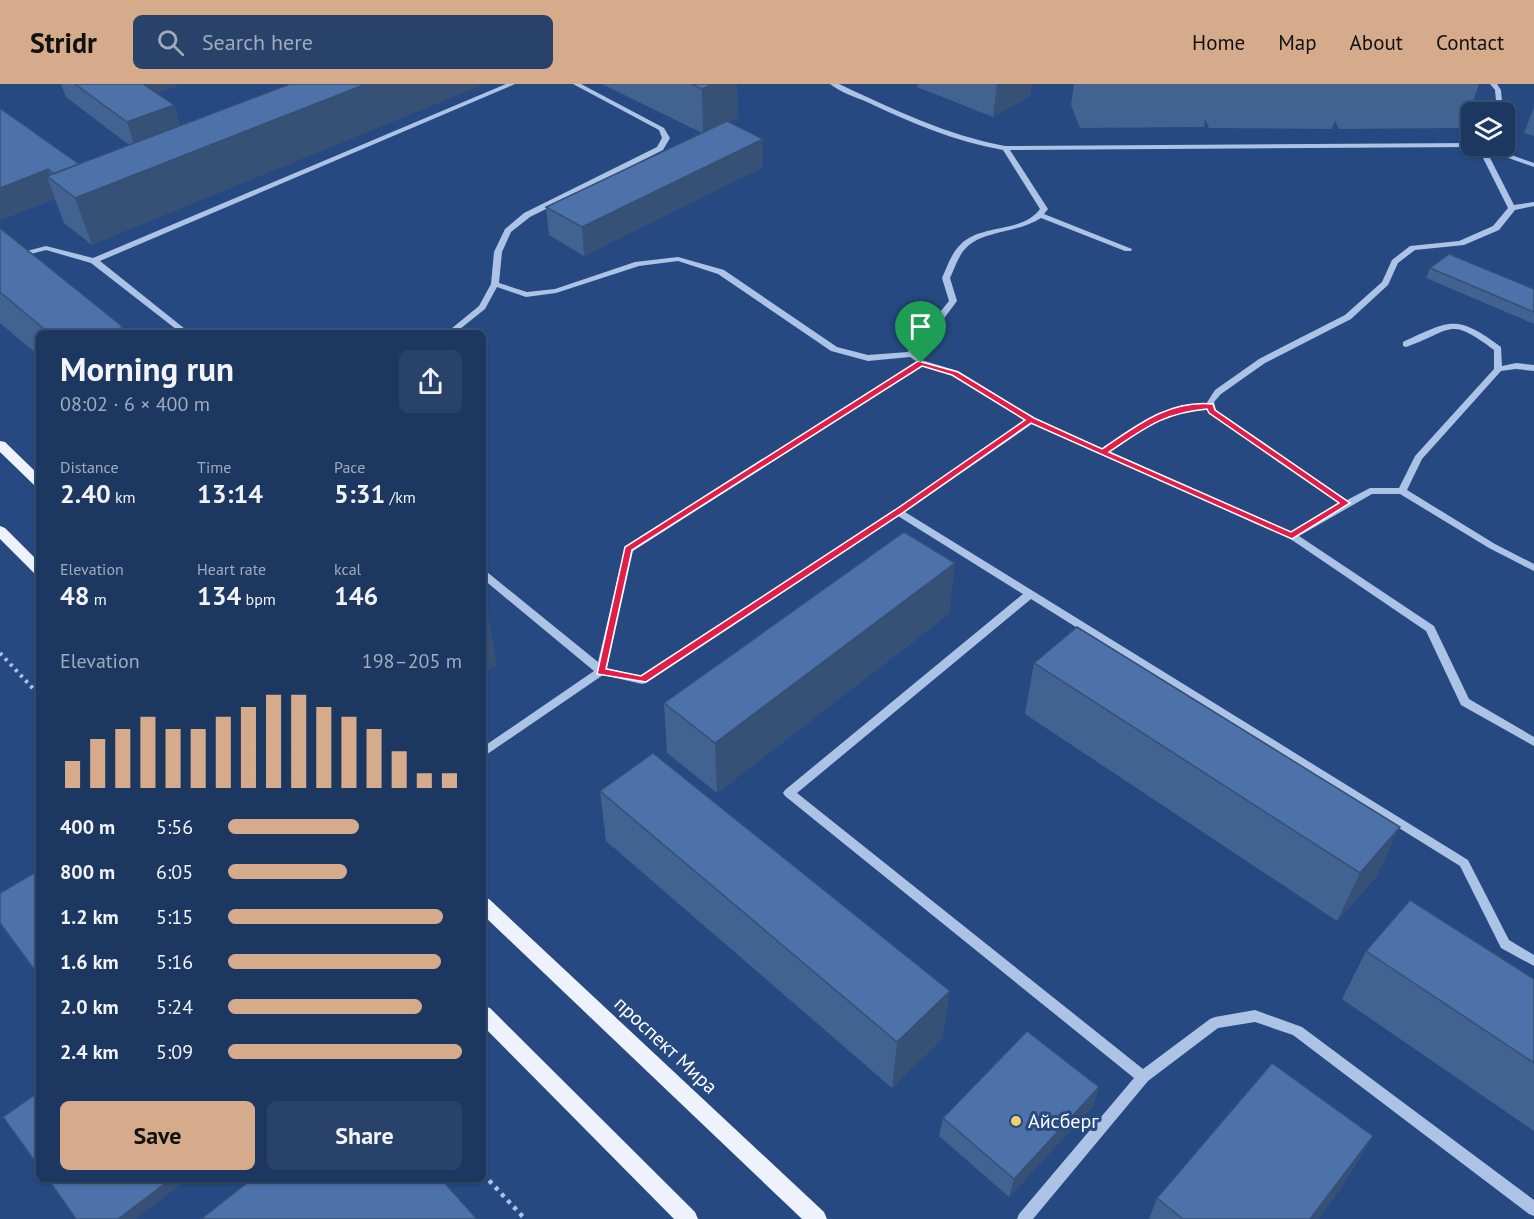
<!DOCTYPE html>
<meta charset="utf-8">
<style>
:root{--surface:#1c3760;--page:#294269;--text:#f1f3f6;--muted:#a0acbd;--line:#3a5175;--accent:#d6ab8b}
body{margin:0;font-family:"PT Sans",sans-serif;background:var(--page);color:var(--text);height:100vh;display:flex;flex-direction:column;font-size:22px;white-space:nowrap}
*{box-sizing:border-box;margin:0}
p{font-size:20px;color:var(--muted)}
.icon{flex:none;width:33px;height:33px;fill:none;stroke:currentColor;stroke-width:2;stroke-linecap:round;stroke-linejoin:round}
.map{position:relative;flex:1;overflow:hidden}
.panel{position:absolute;left:36px;top:246px;width:450px;height:852px;display:flex;flex-direction:column;background:var(--surface);border-radius:9px;box-shadow:0 2px 4px #0004,0 0 0 2px var(--line)}
.panel>*{flex:none}
.controls{position:absolute;left:1461px;top:18px;display:grid;gap:12px}
.controls a{display:grid;place-items:center;width:54px;height:54px;border-radius:9px;background:var(--surface);box-shadow:0 2px 4px #0004,0 0 0 2px var(--line);font-size:30px}
.pin{position:absolute;display:grid;place-items:center;width:51px;height:51px;color:#fff;margin:-62px -26px;border-radius:50% 50% 50% 0;rotate:-45deg;box-shadow:0 0 6px #0007}
.pin .icon{rotate:45deg}
.round{display:grid;place-items:center;flex:none;width:63px;height:63px;border-radius:9px;background:var(--page)}
.head{display:flex;align-items:center;justify-content:space-between;height:102px;padding:0 24px}
h1{font-size:33px;font-weight:700;line-height:45px}
.metrics{display:grid;grid-template-columns:repeat(3,1fr);gap:9px;height:102px;padding:6px 24px}
.metrics div{display:grid;align-content:center}
.metrics b{font-size:26px;font-weight:700}
.metrics small{font-size:16px;font-weight:400}
.metrics p{font-size:16px}
.chart{height:168px;padding:12px 24px}
.chart p{display:flex;justify-content:space-between}
.chart svg{width:100%;height:108px;margin-top:6px;stroke:var(--accent);stroke-width:6}
.cta{display:flex;gap:12px;margin-top:auto;padding:12px 24px}
.cta a{flex:1;height:69px;border-radius:9px;background:var(--accent);color:#111;font-size:24px;font-weight:700;line-height:69px;text-align:center}
.cta a+a{background:var(--page);color:var(--text)}
ul{padding:0 24px;list-style:none;font-size:20px}
li{display:grid;grid-template-columns:96px 72px 1fr;align-items:center;height:45px}
li i{height:15px;border-radius:8px;background:var(--accent)}
header{display:flex;align-items:center;gap:36px;box-sizing:border-box;height:84px;padding:0 30px;background:var(--accent);color:#111}
header strong{font-size:28px}
nav{display:flex;gap:33px;margin-inline-start:auto;font-size:21px}
.search{width:420px;height:54px;background:var(--page);display:flex;align-items:center;gap:15px;box-sizing:border-box;padding:0 21px;border-radius:9px;color:var(--muted);font-size:22px}
.map>svg:first-child{display:block}
.lines{fill:none;stroke-linecap:round;stroke-linejoin:round}
.path-far1{stroke:#acc3e6;stroke-width:4;stroke-dasharray:3 4.5;stroke-linecap:butt}
.path{stroke:#acc3e6;stroke-width:4.5;stroke-dasharray:4 5;stroke-linecap:butt}
.minor{fill:#acc3e6;fill-rule:evenodd}
.major{fill:#edf2fd;fill-rule:evenodd}
.wall{fill:#426291}
.shaded-wall{fill:#365076}
.building{fill:#4d72a9;stroke:#365076;stroke-width:1.5}
.route{fill:#e11d48;stroke:#fff;stroke-width:1.5;fill-rule:evenodd}
.poi-dot{fill:#f0d170;stroke:#254980;stroke-width:2}
.labels{text-anchor:middle;stroke-width:6;stroke-linejoin:round;paint-order:stroke}
.near-street-label{font-size:20px;fill:#fff;stroke:#254980}
.near-poi-label{font-size:20px;fill:#fff;stroke:#254980;text-anchor:start}
</style>
<header>
<strong>Stridr</strong>
<div class="search"><svg class="icon" aria-label="search" viewBox="0 0 24 24"><circle cx="10" cy="10" r="6"/><path d="M15 15l6 6"/></svg>Search here</div>
<nav><a>Home</a><a>Map</a><a>About</a><a>Contact</a></nav>
</header>
<div class="map">
<svg width="1534" height="1135" viewBox="0 0 1534 1135">
<rect width="100%" height="100%" fill="#254980"/>
<g class="lines">
<path class="path-far1" d="M0,569L39,611"/>
<path class="path" d="M483,1090L525,1135"/>
<path class="minor" d="M506,0H515L100,177L190,249H181L91,179L46,166L0,178V174L46,162L93,174Z
M573,0H581L664,44L670,54L663,66L530,133L511,148L502,168L499,199L527,208L555,205L635,178L678,173L724,186L837,263L868,271L908,268L910,256L936,233L949,217L942,194C947,183 951,170 960,161C981,139 1021,150 1040,125L1003,66C954,57 911,39 867,18C855,13 840,8 830,0H839C893,25 946,51 1005,62L1472,59V62H1475L1472,63L1010,66L1048,125L1044,130L1132,165L1131,167H1125L1041,134C1019,149 983,146 966,164C958,172 955,184 950,194L957,217L942,237L917,259L916,269L920,274L916,277L910,273L868,277L831,267L718,190L678,177L639,182L556,209L526,213L497,203L485,225L455,249H446L479,222L491,200L494,168L505,145L524,129L657,63L662,54L659,46Z
M1490,0H1497L1501,6L1503,28H1497L1495,6Z
M1477,62H1486L1534,79V83L1486,66L1514,121L1534,118V122L1515,126L1499,146L1464,161L1415,166L1398,179L1388,201L1351,235L1265,279L1221,310L1214,318L1216,326L1347,416L1370,404H1399L1415,372L1494,285V266C1447,231 1453,247 1406,263L1403,262V258C1451,236 1456,230 1501,263L1502,282L1516,279L1534,281V287L1516,285L1501,287L1422,375L1407,406L1495,460L1534,480V487L1489,464L1400,410H1372L1299,452L1434,542L1469,615L1534,653V662L1461,621L1426,547L1289,454L1032,340L905,428L1468,776L1509,856L1534,871V882L1501,864L1460,782L1031,515L797,709L1143,985L1210,935L1215,933L1255,926L1302,943L1534,1116V1132L1529,1130L1293,951L1255,938L1218,944L1148,997L1033,1135H1017L1019,1130L1134,994L785,712L783,709L785,706L1023,510L898,432L646,599L642,600L603,591L483,673V663L594,587L483,495V487L487,488L598,578L625,463L921,276L958,287L1034,334L1102,364L1147,335L1175,323L1206,320L1215,306L1259,275L1345,231L1382,198L1392,176L1410,162L1459,157L1493,142L1508,124ZM922,282L952,291L1025,336L895,426L640,592L607,584L633,467ZM1207,325L1209,329L1340,420L1292,448L1110,368L1153,339L1180,328Z"/>
<path class="major" d="M0,357L5,358L39,391V402L34,401L0,368Z
M0,442L5,444L39,478V491L34,489L0,455Z
M483,813L489,815L824,1128L827,1135H802L483,831Z
M483,922L490,924L695,1128L698,1135H674L483,942Z"/>
</g>
<path class="wall" d="M61,0H176L177,2L156,9L174,21L180,42L92,161L64,139L55,115L0,136V24L79,80L129,61L66,13Z
M602,0H737L738,34L729,38L763,55V83L584,172L549,151L546,123L702,49Z
M918,0H1032L1030,12L993,33L917,3Z
M1074,0H1479L1464,44L1339,45L1335,37L1332,45L1209,44L1205,35L1204,43L1080,44L1071,21Z
M1534,23V52L1524,49Z
M0,144L126,249H39V272L0,239Z
M1430,184L1534,205V240L1426,194Z
M955,479L949,530L717,709L667,669L664,619Z
M1034,579L1377,792L1337,837L1025,630Z
M600,707L943,954L892,1004L606,757Z
M39,786V893L0,840V809Z
M1366,867L1534,895V1047L1342,915Z
M1099,1003L1093,1022L1009,1113L939,1052L943,1034Z
M1373,1052L1341,1104L1318,1135H1149L1157,1114Z"/>
<path class="shaded-wall" d="M131,0H176L177,2L136,16Z
M366,0H485L92,161L75,114Z
M712,0H737L738,34L703,50L702,5Z
M997,0H1032L1030,12L993,33Z
M174,21L182,49L136,66L127,38Z
M763,55V83L584,172L582,143Z
M48,85L52,97L47,92L55,115L0,136V104Z
M123,243L126,249H109Z
M955,479L949,530L717,709L715,659Z
M488,531L497,581L483,590V534Z
M1400,743L1377,792L1337,837L1360,789Z
M950,907L943,954L892,1004L897,958Z
M1099,1003L1093,1022L1009,1113L1014,1095Z
M1373,1052L1341,1104L1318,1135H1310Z
M171,1095H188L136,1135H118Z"/>
<path class="building" d="M75,0H143L174,21L127,38Z
M290,0H366L75,114L47,92Z
M692,0H712L702,5Z
M0,24L79,80L54,90L48,85L0,104Z
M727,37L763,55L582,143L546,123Z
M0,144L123,243L109,249H49L0,208Z
M1449,170L1534,205V228L1430,184Z
M904,448L955,479L715,659L664,619Z
M483,527L488,531L483,534Z
M1077,543L1400,743L1360,789L1034,579Z
M653,669L950,907L897,958L600,707Z
M39,786V892L0,839V809Z
M1410,816L1534,895V979L1366,867Z
M1027,947L1099,1003L1014,1095L943,1034Z
M1272,979L1373,1052L1310,1135H1183L1157,1114Z
M39,1008V1083L3,1033Z
M48,1095H171L118,1135H76Z
M252,1095H441L477,1135H201Z"/>
<path class="route" d="M918,277L958,288L1034,334L1102,365C1136,342 1170,315 1213,320L1215,326L1350,419L1292,455L1031,339L901,430L646,598L597,590L625,463ZM922,282L952,291L1025,336L895,426L641,592L606,585L632,466ZM1207,325L1209,329L1339,419L1291,448L1109,368C1145,344 1163,329 1207,325Z"/>
<circle class="poi-dot" cx="1016" cy="1037" r="6"/>
<g class="labels">
<g class="near-street-label">
<text transform="translate(666 961) rotate(43)" y="7">проспект Мира</text>
</g>
<g class="near-poi-label">
<text x="1028" y="1044">Айсберг</text>
</g>
</g>
</svg>
<div class="controls">
<a><svg class="icon" aria-label="layers" viewBox="0 0 24 24"><path d="M12 4l9 5-9 5-9-5zM3 14l9 5 9-5"/></svg></a>
</div>
<div class="pin" style="left:921px;top:279px;background:#1e9e55"><svg class="icon" aria-label="arrive" viewBox="0 0 24 24"><path d="M6 21V4h12l-3 4 3 4H6"/></svg></div>
<section class="panel">
<div class="head"><div><h1>Morning run</h1><p>08:02 · 6 × 400 m</p></div><a class="round"><svg class="icon" aria-label="share" viewBox="0 0 24 24"><path d="M12 15V3M7 8l5-5 5 5M5 13v7h14v-7"/></svg></a></div>
<div class="metrics">
<div><p>Distance</p><b>2.40<small> km</small></b></div>
<div><p>Time</p><b>13:14</b></div>
<div><p>Pace</p><b>5:31<small> /km</small></b></div>
</div>
<div class="metrics">
<div><p>Elevation</p><b>48<small> m</small></b></div>
<div><p>Heart rate</p><b>134<small> bpm</small></b></div>
<div><p>kcal</p><b>146</b></div>
</div>
<div class="chart"><p><span>Elevation</span>198–205 m</p>
<svg viewBox="0 0 160 44" preserveAspectRatio="none"><path d="M5 44V33M15 44V24M25 44V20M35 44V15M45 44V20M55 44V20M65 44V15M75 44V11M85 44V6M95 44V6M105 44V11M115 44V15M125 44V20M135 44V29M145 44V38M155 44V38"/></svg>
</div>
<ul>
<li><b>400 m</b>5:56<i style="width:56%"></i></li>
<li><b>800 m</b>6:05<i style="width:51%"></i></li>
<li><b>1.2 km</b>5:15<i style="width:92%"></i></li>
<li><b>1.6 km</b>5:16<i style="width:91%"></i></li>
<li><b>2.0 km</b>5:24<i style="width:83%"></i></li>
<li><b>2.4 km</b>5:09<i style="width:100%"></i></li>
</ul>
<div class="cta"><a>Save</a><a>Share</a></div>
</section>
</div>
